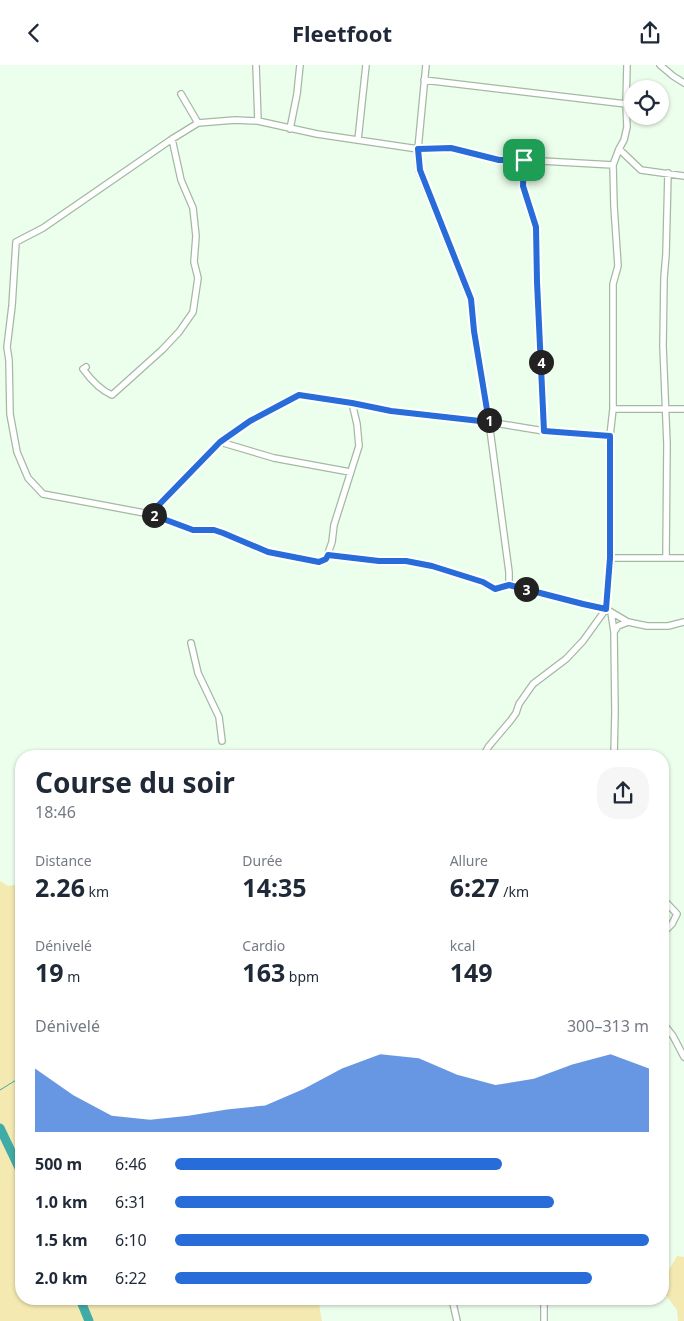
<!DOCTYPE html>
<html lang="fr">
<meta charset="utf-8">
<style>
:root{--surface:#fff;--page:#f6f6f7;--text:#1f2937;--muted:#747a83;--accent:#276cd8}
body{margin:0;font-family:"Noto Sans",sans-serif;background:var(--page);color:var(--text);height:100vh;display:flex;flex-direction:column;font-size:19px;white-space:nowrap}
*{box-sizing:border-box;margin:0}
p{font-size:16px;color:var(--muted)}
.icon{flex:none;width:28px;height:28px;fill:none;stroke:currentColor;stroke-width:2;stroke-linecap:round;stroke-linejoin:round}
.map{position:relative;flex:1;overflow:hidden}
.drawer{position:absolute;left:15px;top:685px;width:654px;height:555px;display:flex;flex-direction:column;background:var(--surface);border-radius:20px;box-shadow:0 1px 4px #0004}
.drawer>*{flex:none}
.fabs{position:absolute;left:624px;top:15px;display:grid;gap:10px}
.fabs a{display:grid;place-items:center;width:45px;height:45px;border-radius:50%;background:var(--surface);box-shadow:0 1px 4px #0004;font-size:25px}
.pin{position:absolute;display:grid;place-items:center;width:42px;height:42px;color:#fff;margin:-21px;border-radius:10px;box-shadow:0 2px 8px #0006}
.km{position:absolute;width:25px;height:25px;margin:-12px;border-radius:50%;background:#222;color:#fff;font-size:14px;line-height:25px;text-align:center}
.round{display:grid;place-items:center;flex:none;width:52px;height:52px;border-radius:20px;background:var(--page)}
.head{display:flex;align-items:center;justify-content:space-between;height:85px;padding:0 20px}
h1{font-size:28px;font-weight:700;line-height:38px}
.stats{display:grid;grid-template-columns:repeat(3,1fr);gap:8px;height:85px;padding:5px 20px}
.stats div{display:grid;align-content:center}
.stats b{font-size:25px;font-weight:700}
.stats small{font-size:14px;font-weight:400}
.stats p{font-size:14px}
.chart{height:140px;padding:10px 20px}
.chart p{display:flex;justify-content:space-between}
.chart svg{width:100%;height:90px;margin-top:5px;fill:var(--accent);opacity:.7}
ul{padding:0 20px;list-style:none;font-size:16px}
li{display:grid;grid-template-columns:80px 60px 1fr;align-items:center;height:38px}
li i{height:12px;border-radius:6px;background:var(--accent)}
header{display:flex;justify-content:space-between;align-items:center;height:65px;padding:0 20px;background:var(--surface);font-size:22px;font-weight:700}
.map>svg:first-child{display:block}
.green{fill:#f3e9b1}
.lines{fill:none;stroke-linecap:round;stroke-linejoin:round}
.stream{stroke:#41aca7;stroke-width:1}
.river{stroke:#41aca7;stroke-width:9}
.street-casing{stroke:#a4b9a4;stroke-width:8}
.street{stroke:#fff;stroke-width:5.5}
.route-casing{stroke:#fff;stroke-width:10}
.route{stroke:#276cd8;stroke-width:6}
</style>
<header><svg class="icon" aria-label="back" viewBox="0 0 24 24"><path d="M15 5l-7 7 7 7"/></svg>Fleetfoot<svg class="icon" aria-label="share" viewBox="0 0 24 24"><path d="M12 15V3M7 8l5-5 5 5M5 13v7h14v-7"/></svg></header>
<div class="map">
<svg width="684" height="1256" viewBox="0 0 684 1256">
<rect width="100%" height="100%" fill="#ecfeec"/>
<path class="green" d="M0,816L8,821L21,819V1234H318L322,1256H0Z
M677,1191L684,1192V1256H678L677,1245L662,1225L663,1215Z"/>
<g class="lines">
<path class="stream" d="M0,1025L21,1012"/>
<path class="river" d="M0,1063L21,1107
M80,1234L89,1256"/>
<defs>
<path id="street" d="M256,0L258,56
M426,0L418,84L419,105L471,234L474,266L489,357L509,507V520
M660,0L673,11L684,18
M424,15L626,39
M181,29L198,58
M290,64L297,29L300,0
M358,75L366,0
M619,84L641,105L684,111
M524,95L523,121L536,162L537,217L544,366
M86,302L83,304C91,315 100,325 112,330L162,285L179,267L193,247L198,213L194,197L196,171L193,143L181,115L172,74
M613,344H684
M610,371L544,366L489,357L391,346L352,338L357,359L359,381L334,460L332,477L326,494L319,497L268,487L223,468L214,465H193L150,449L43,429L28,413L17,387L10,349L9,295L7,282L12,241L16,177L43,163L172,74L198,58L235,55L258,56L317,69L418,84L451,83L499,95H524L613,100
M220,377L274,393L350,407
M150,449L220,377L250,356L299,330L352,338
M328,490L379,496H406L432,501L483,517L495,524L509,520L583,539L606,544L628,557L647,561H668L684,557
M611,493H684
M666,493L667,379L663,281L664,213L666,189L668,108
M611,547L614,567
M191,578L198,608L219,652L222,676
M483,691L489,681L511,655L516,648L519,639L533,619L566,594L583,576L606,544L611,493L610,371L613,344V219L618,201L614,141L613,100L619,84L624,75L627,62L626,39L627,0
M614,691L615,647L614,567L618,561L628,557
M662,833L677,849L672,859L662,869
M662,957L673,971L684,992
M452,1234L457,1256
M544,1234V1256"/>
</defs>
<use href="#street" class="street-casing"/>
<use href="#street" class="street"/>
</g>
<g class="lines">
<defs>
<path id="route" d="M451,83L499,95H524L523,121L536,162L537,217L544,366L610,371V493L606,544L583,539L509,520L495,524L483,517L432,501L406,496H379L328,490L326,494L319,497L268,487L223,468L214,465H193L150,449L220,377L250,356L299,330L352,338L391,346L489,357L474,266L471,234L420,105L418,84Z"/>
</defs>
<use href="#route" class="route-casing"/>
<use href="#route" class="route"/>
</g>
</svg>
<div class="fabs">
<a><svg class="icon" aria-label="locate" viewBox="0 0 24 24"><circle cx="12" cy="12" r="6"/><path d="M12 2v4M12 18v4M2 12h4M18 12h4"/></svg></a>
</div>
<div class="pin" style="left:524px;top:95px;background:#1e9e55"><svg class="icon" aria-label="arrive" viewBox="0 0 24 24"><path d="M6 21V4h12l-3 4 3 4H6"/></svg></div>
<b class="km" style="left:489px;top:355px">1</b>
<b class="km" style="left:154px;top:450px">2</b>
<b class="km" style="left:526px;top:524px">3</b>
<b class="km" style="left:541px;top:297px">4</b>
<section class="drawer">
<div class="head"><div><h1>Course du soir</h1><p>18:46</p></div><a class="round"><svg class="icon" aria-label="share" viewBox="0 0 24 24"><path d="M12 15V3M7 8l5-5 5 5M5 13v7h14v-7"/></svg></a></div>
<div class="stats">
<div><p>Distance</p><b>2.26<small> km</small></b></div>
<div><p>Durée</p><b>14:35</b></div>
<div><p>Allure</p><b>6:27<small> /km</small></b></div>
</div>
<div class="stats">
<div><p>Dénivelé</p><b>19<small> m</small></b></div>
<div><p>Cardio</p><b>163<small> bpm</small></b></div>
<div><p>kcal</p><b>149</b></div>
</div>
<div class="chart"><p><span>Dénivelé</span>300–313 m</p>
<svg viewBox="0 0 160 44" preserveAspectRatio="none"><path d="M0 44V13L10 26L20 36L30 38L40 36L50 33L60 31L70 23L80 13L90 6L100 8L110 16L120 21L130 18L140 11L150 6L160 13V44z"/></svg>
</div>
<ul>
<li><b>500 m</b>6:46<i style="width:69%"></i></li>
<li><b>1.0 km</b>6:31<i style="width:80%"></i></li>
<li><b>1.5 km</b>6:10<i style="width:100%"></i></li>
<li><b>2.0 km</b>6:22<i style="width:88%"></i></li>
</ul>
</section>
</div>
